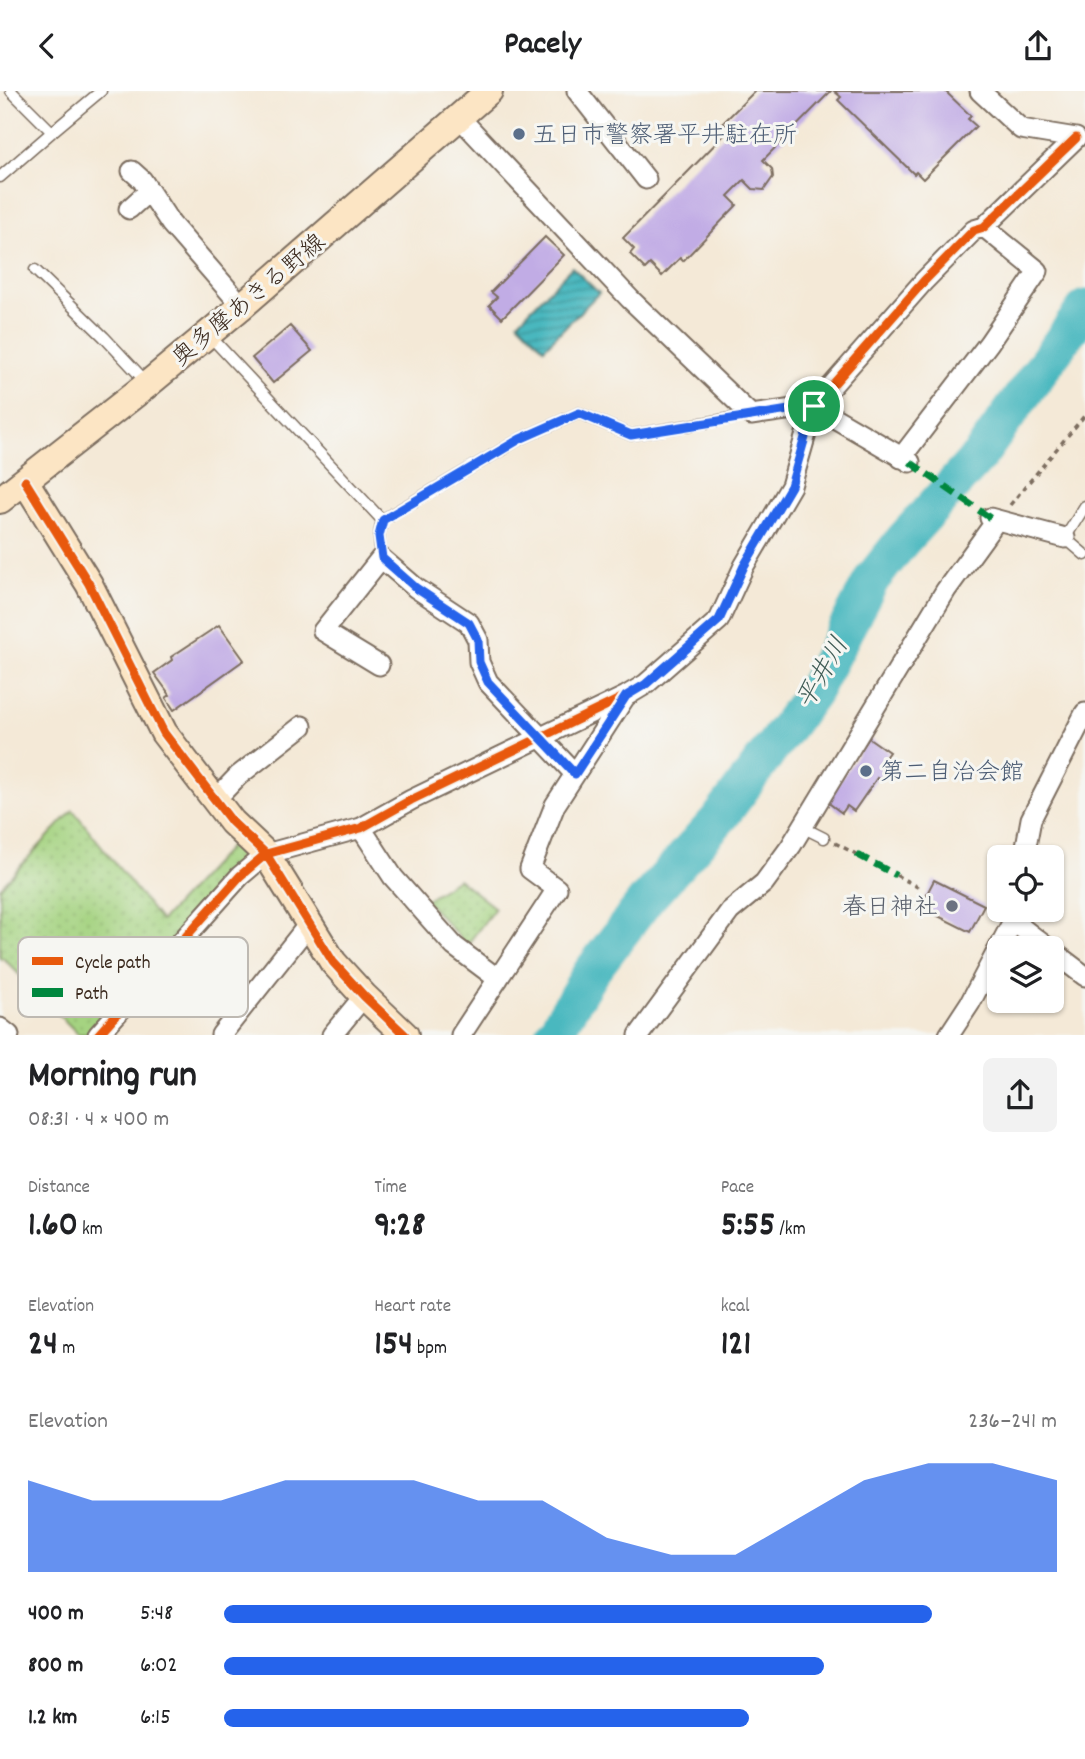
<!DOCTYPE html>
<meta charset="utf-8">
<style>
:root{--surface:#fff;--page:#f2f2f2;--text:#202124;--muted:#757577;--accent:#2563eb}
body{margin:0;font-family:Dekko,"Klee One",sans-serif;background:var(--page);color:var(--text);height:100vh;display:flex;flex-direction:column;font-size:26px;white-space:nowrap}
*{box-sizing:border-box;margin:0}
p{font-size:23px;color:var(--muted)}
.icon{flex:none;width:38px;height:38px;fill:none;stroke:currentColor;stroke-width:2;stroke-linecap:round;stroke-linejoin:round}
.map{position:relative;height:944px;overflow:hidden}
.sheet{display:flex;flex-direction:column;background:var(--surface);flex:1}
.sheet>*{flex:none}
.fabs{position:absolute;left:987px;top:754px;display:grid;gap:14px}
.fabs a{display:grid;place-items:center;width:77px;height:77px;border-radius:10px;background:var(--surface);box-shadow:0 2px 5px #0004;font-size:35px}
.pin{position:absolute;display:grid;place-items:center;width:60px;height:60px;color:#fff;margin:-30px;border:4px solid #fff;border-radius:50%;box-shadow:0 2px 7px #0007}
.round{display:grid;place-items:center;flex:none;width:74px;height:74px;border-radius:10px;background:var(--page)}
.head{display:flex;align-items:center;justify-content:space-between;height:119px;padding:0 28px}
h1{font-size:38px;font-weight:700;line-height:52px}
.metrics{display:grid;grid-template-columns:repeat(3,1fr);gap:10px;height:119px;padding:7px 28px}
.metrics div{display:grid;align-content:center}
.metrics b{font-size:35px;font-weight:700}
.metrics small{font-size:19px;font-weight:400}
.metrics p{font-size:19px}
.chart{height:196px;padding:14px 28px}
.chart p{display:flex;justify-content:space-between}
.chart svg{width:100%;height:126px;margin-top:7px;fill:var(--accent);opacity:.7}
ul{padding:0 28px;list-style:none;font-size:23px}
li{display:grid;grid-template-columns:112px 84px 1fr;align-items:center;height:52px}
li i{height:18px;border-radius:9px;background:var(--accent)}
header{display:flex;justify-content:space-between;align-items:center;height:91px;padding:0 28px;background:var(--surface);font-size:32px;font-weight:700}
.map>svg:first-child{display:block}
.grass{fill:url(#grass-dots);stroke:#707e50;stroke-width:2}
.water{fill:url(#water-rules);stroke:#42716e;stroke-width:2}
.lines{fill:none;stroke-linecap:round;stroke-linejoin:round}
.river{stroke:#49b8bf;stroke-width:37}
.building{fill:#c1ace5}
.lane-casing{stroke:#7c6d5f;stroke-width:13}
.street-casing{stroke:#7c6d5f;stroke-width:23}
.secondary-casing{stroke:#7c6d5f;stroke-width:30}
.path{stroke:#7c6d5f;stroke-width:3.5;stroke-dasharray:5 5;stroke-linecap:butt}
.lane{stroke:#fff;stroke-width:10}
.street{stroke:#fff;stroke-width:19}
.secondary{stroke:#fce5c4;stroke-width:26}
.quiet{stroke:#00873e;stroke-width:7;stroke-dasharray:14 7;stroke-linecap:butt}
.cycleway-casing{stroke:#f6f6f2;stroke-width:13}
.cycleway{stroke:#e8590c;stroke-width:9}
.route-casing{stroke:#fff;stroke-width:14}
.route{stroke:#2563eb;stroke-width:9}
.service-dot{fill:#5c6f8a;stroke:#f6f6f2;stroke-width:2.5}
.worship-dot{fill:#6b7280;stroke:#f6f6f2;stroke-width:2.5}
.labels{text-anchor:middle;stroke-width:6;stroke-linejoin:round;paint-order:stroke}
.service-label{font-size:24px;fill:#4e5e75;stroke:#f6f6f2;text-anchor:start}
.street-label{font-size:24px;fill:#3b2a1e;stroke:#f6f6f2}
.worship-label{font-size:24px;fill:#5b616d;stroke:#f6f6f2;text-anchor:end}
.water-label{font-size:26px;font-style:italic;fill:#405c56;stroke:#f6f6f2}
.key{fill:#f6f6f2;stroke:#beb9b2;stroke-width:2}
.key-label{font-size:19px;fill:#3b2a1e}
</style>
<header><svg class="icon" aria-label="back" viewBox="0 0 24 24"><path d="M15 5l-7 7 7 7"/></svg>Pacely<svg class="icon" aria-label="share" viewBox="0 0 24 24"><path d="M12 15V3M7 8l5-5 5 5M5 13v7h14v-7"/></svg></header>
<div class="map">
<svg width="1085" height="944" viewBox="0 0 1085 944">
<defs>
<pattern id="grass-dots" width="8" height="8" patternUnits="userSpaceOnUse" patternTransform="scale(1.75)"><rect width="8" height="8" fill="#a5d381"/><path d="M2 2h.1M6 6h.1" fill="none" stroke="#8fb56f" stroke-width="1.8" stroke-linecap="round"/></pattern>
<pattern id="water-rules" width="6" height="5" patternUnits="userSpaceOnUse" patternTransform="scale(1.75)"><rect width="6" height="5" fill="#49b8bf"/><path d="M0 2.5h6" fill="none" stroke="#3e969b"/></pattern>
</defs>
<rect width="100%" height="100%" fill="#f6f6f2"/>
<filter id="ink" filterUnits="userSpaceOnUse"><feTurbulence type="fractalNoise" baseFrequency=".0143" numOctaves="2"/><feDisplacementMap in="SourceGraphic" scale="14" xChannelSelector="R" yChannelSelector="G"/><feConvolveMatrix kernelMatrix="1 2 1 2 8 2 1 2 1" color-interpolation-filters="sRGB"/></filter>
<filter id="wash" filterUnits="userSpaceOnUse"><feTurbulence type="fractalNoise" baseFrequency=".00686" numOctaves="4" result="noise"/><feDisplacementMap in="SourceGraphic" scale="28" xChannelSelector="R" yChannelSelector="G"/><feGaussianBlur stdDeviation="1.57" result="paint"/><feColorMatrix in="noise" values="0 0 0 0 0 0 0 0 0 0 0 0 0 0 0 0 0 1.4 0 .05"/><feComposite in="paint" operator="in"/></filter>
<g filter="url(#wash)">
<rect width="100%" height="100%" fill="#f4e9d7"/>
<path class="grass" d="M73,719L161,830L233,752L248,764L88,943H78L3,867L0,868V797Z
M458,788L495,817L467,854L425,809Z"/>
<path class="water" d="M572,176L599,202L544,257L518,231Z"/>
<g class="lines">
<path class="river" d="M553,944L591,881L646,809L722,724L813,601L872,488L903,449L980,364L1085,217"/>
</g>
<g id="blocks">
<path class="building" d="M755,0H831L763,69L772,78L773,86L764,99L753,98L744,89L728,105L737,114L683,170L680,167L662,185L650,173L645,178L630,163L634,158L623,147L730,38L723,32Z
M834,0H945L971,25L968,28L976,35L923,88L916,81L914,83L838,9L841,6Z
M545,146L564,164L502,227L489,214L497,206L491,201Z
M290,235L312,260L273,292L252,267Z
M219,534L244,569L174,619L166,607L170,604L154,582L172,569L171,566Z
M869,647L889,661L884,668L892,672L880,689L877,687L854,720L847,715L842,722L826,710Z
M934,789L984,814L970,841L920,816Z"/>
</g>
</g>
<g filter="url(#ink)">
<use href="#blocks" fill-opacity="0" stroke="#7c6d5f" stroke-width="2"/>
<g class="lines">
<defs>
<path id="lane" d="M52,41L101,0
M0,86L52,41L11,0
M35,179L104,246L148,293
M208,243L382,429
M1085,415L1065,447L1085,464
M381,467L379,445L382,429L520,348L579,322L631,344L751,324
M802,736L824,747"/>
<path id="street" d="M577,0L646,88
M980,0L1021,38L1076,47
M460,27L630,208L751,324L814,315L910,371
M132,80L142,89L171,133L242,215
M129,118L149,100
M901,367L989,252L1038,180L984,136
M990,427L1065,447
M379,574L323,540L381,467L416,497L469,532L478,549L479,571L488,591L575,683
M215,709L238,685L302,635
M361,737L393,786L454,855L498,888
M1024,766L1031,728L1085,622
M1013,830L1049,858
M1052,860L1085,885
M0,937L9,944
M98,944L240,785L266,763L361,737L411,709L626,605L646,593L719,529L744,475L791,395L814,315L924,190L974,139L984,136L1076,47
M221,944L309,833
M332,944L364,905
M461,944L557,798L530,778L555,714L625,606
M639,944L730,820L764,792L791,755L946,499L996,430
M949,944L970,912L1013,830L1015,819"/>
<path id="secondary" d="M25,390L89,493L164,642L232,731L266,763L333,871L364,905L405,944
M0,409L148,293L242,215L489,0"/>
</defs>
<use href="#lane" class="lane-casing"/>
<use href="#street" class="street-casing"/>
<use href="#secondary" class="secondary-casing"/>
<path class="path" d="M1010,414L1085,324
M835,752L856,763
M896,784L921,798"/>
<use href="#lane" class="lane"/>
<use href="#street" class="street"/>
<use href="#secondary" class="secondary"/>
<path class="quiet" d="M910,371L990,427
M856,763L896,784"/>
<defs>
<path id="cycleway" d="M25,390L89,493L164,642L232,731L266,763L333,871L364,905L405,944
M98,944L240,785L266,763L361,737L411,709L626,605L646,593L719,529L744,475L791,395L814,315L924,190L974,139L984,136L1076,47"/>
</defs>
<use href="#cycleway" class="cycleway-casing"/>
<use href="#cycleway" class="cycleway"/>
</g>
</g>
<g class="lines" filter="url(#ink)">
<defs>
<path id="route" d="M814,315L791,395L744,475L719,529L646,593L626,605L575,683L488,591L479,571L478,549L469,532L416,497L382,467L379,445L383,429L520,348L579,322L631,344Z"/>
</defs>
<use href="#route" class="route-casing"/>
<use href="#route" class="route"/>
</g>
<g class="service-dot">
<circle cx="519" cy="43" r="7"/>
<circle cx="866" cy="680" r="7"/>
</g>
<circle class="worship-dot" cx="952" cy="815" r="7"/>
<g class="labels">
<g class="service-label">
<text x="533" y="51">五日市警察署平井駐在所</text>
<text x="880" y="688">第二自治会館</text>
</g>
<g class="street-label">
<text transform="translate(248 208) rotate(-40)" y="8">奥多摩あきる野線</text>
</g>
<g class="worship-label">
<text x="938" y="823">春日神社</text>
</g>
<g class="water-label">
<text transform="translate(821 581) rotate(-60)" y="9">平井川</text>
</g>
</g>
<rect x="18" y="846" width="230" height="80" rx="10" class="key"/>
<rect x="32" y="866" width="31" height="8" fill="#e8590c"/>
<rect x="32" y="897" width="31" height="9" fill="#00873e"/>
<g class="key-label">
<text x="75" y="877">Cycle path</text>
<text x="75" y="908">Path</text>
</g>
</svg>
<div class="fabs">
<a><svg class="icon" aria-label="locate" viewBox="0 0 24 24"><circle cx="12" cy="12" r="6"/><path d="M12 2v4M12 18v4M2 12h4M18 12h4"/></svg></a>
<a><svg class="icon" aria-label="layers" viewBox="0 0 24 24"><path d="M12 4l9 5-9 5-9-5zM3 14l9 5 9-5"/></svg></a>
</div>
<div class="pin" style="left:814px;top:315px;background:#1e9e55"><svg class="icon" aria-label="arrive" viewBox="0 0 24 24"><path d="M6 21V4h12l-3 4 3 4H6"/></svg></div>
</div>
<section class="sheet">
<div class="head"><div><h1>Morning run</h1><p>08:31 · 4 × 400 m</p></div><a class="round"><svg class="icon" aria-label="share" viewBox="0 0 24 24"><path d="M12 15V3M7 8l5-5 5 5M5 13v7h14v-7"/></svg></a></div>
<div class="metrics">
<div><p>Distance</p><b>1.60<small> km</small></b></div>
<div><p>Time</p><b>9:28</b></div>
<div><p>Pace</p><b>5:55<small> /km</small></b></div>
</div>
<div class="metrics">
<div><p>Elevation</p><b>24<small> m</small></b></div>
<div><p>Heart rate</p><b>154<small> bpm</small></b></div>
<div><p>kcal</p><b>121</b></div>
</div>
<div class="chart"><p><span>Elevation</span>236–241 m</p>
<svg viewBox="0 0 160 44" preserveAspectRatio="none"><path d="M0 44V12L10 19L20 19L30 19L40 12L50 12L60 12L70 19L80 19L90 32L100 38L110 38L120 25L130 12L140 6L150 6L160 12V44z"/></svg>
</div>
<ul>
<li><b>400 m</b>5:48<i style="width:85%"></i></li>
<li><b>800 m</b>6:02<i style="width:72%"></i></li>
<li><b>1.2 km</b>6:15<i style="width:63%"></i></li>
</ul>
</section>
